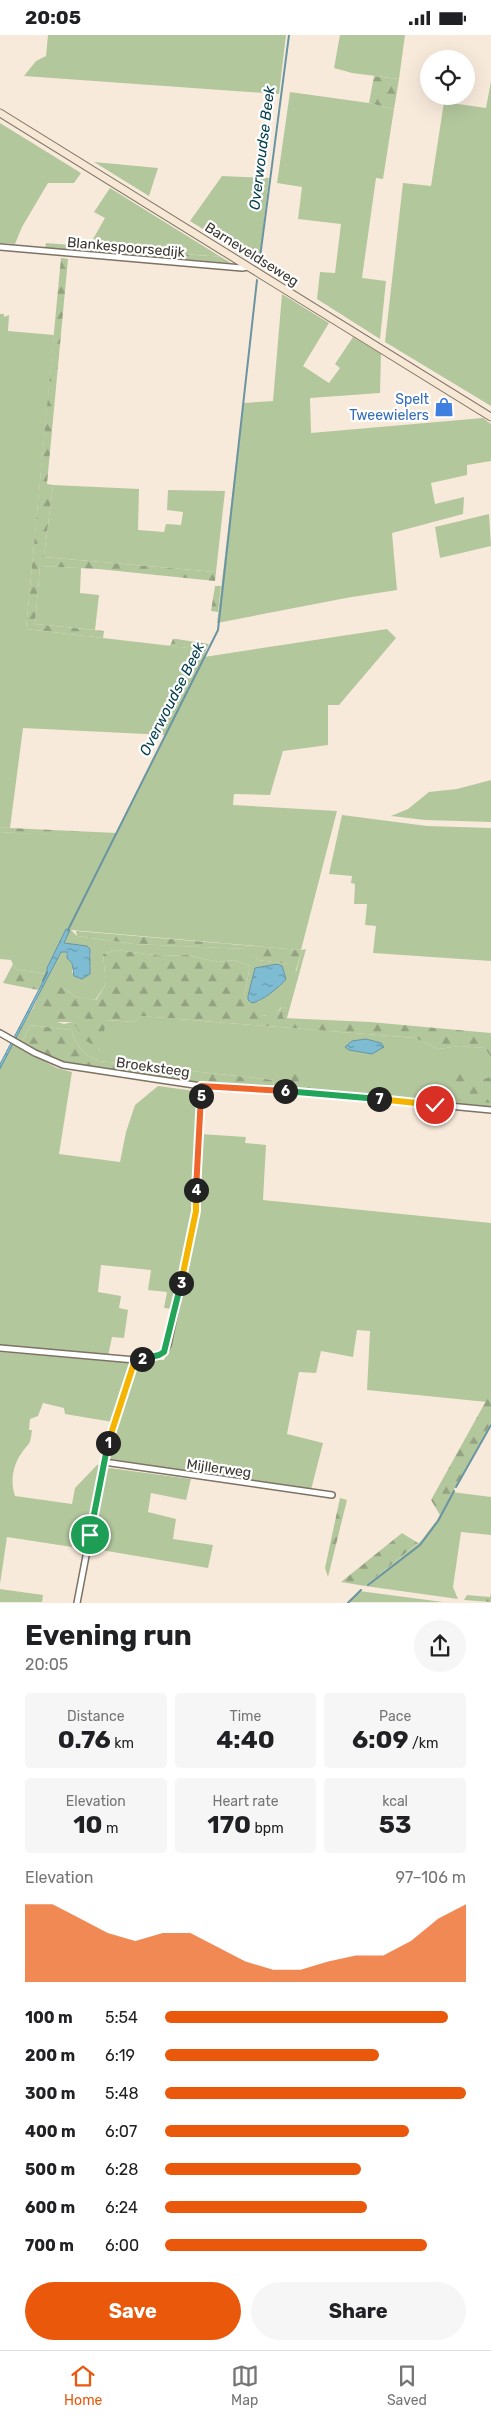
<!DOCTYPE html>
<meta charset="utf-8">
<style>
:root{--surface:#fff;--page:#f6f6f6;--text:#202124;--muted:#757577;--line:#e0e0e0;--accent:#ea580c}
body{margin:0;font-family:Rubik,sans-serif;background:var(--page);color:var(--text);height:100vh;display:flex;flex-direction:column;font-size:19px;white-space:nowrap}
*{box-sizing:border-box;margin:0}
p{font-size:16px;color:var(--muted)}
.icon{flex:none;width:28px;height:28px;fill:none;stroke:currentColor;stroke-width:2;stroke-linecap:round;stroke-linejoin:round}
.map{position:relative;height:1568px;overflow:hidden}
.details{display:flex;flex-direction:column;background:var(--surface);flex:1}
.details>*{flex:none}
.tools{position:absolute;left:420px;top:15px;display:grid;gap:10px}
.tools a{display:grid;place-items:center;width:55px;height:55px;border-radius:50%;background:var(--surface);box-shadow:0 5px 20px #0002;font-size:25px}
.pin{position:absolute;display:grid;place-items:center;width:42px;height:42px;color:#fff;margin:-21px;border:2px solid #fff;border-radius:50%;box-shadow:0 1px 5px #0007}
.km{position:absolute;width:25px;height:25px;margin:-12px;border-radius:50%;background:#222;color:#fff;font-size:14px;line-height:25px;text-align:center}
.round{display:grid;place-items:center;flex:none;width:52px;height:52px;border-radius:26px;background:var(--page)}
.headline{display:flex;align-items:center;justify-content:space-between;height:85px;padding:0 25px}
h1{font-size:28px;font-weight:700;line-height:38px}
.metrics{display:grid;grid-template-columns:repeat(3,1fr);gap:8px;height:85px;padding:5px 25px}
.metrics div{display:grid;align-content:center;border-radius:5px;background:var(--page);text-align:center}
.metrics b{font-size:25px;font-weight:700}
.metrics small{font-size:14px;font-weight:400}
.metrics p{font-size:14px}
.chart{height:140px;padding:10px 25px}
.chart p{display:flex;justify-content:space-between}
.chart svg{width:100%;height:90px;margin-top:5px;fill:var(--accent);opacity:.7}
.primary-button{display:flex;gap:10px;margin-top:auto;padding:10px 25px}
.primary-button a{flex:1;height:58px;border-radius:30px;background:var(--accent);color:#fff;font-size:20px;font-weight:700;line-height:58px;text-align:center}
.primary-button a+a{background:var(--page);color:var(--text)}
ul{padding:0 25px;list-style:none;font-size:16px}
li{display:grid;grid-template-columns:80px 60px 1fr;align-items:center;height:38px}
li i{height:12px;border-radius:6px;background:var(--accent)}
.status{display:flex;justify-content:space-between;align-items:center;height:35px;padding:0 25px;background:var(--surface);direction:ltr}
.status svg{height:14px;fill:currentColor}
.dock{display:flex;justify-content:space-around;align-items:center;height:70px;border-top:1px solid var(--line);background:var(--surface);font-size:14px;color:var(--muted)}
.dock a{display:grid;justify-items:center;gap:2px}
.dock .active{color:var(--accent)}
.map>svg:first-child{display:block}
.grass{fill:#b3c79d;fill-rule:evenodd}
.forest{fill:url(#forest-firs)}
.water{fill:url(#water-ripples);stroke:#6994a2}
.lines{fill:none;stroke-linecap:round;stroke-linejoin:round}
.stream{stroke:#6994a2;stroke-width:2}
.street-casing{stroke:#7e7264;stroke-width:8}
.secondary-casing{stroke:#7e7264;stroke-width:9}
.street{stroke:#fff;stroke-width:5}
.secondary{stroke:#f7e7d5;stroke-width:7}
.split-1-casing{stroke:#fff;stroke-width:10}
.split-2-casing{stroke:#fff;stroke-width:10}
.split-3-casing{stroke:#fff;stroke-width:10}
.split-4-casing{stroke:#fff;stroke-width:10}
.split-5-casing{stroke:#fff;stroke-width:10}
.split-6-casing{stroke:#fff;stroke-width:10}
.split-7-casing{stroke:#fff;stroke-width:10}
.split-8-casing{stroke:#fff;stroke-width:10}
.split-1{stroke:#22a559;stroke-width:6}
.split-2{stroke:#f5b400;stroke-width:6}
.split-3{stroke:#22a559;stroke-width:6}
.split-4{stroke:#f5b400;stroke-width:6}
.split-5{stroke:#f0652b;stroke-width:6}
.split-6{stroke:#f0652b;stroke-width:6}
.split-7{stroke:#22a559;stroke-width:6}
.split-8{stroke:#f5b400;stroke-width:6}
.labels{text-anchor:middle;stroke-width:4.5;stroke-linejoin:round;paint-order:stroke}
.street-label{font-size:14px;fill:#3b362f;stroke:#fff}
.shop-label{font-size:14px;fill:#366cbe;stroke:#fff;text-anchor:end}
.water-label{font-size:15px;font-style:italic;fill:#064050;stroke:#fff}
</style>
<div class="status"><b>20:05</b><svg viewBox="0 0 49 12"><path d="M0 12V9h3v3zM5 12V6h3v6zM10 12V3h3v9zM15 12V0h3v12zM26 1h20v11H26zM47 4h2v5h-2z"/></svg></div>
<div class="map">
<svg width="491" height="1568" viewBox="0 0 491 1568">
<defs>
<pattern id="forest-firs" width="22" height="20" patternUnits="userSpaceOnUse" patternTransform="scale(1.25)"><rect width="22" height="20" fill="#b3c79d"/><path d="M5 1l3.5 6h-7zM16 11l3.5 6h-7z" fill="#93a280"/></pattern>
<pattern id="water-ripples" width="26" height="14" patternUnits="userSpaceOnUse" patternTransform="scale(1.25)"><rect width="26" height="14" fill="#7dbcd3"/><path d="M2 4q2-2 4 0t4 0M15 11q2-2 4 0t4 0" fill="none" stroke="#689aac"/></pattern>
</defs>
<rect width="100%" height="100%" fill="#f8eadb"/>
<path class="grass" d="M48,0H286L279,59L24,41L36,26L46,21Z
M340,0H405L399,44L352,38L334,33Z
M491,46V371L385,307L403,148L431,151L444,67L486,73Z
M290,57L369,68L394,74L383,144L376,143L362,243L386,246L380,304L317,264L320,237L335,238L341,189L298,184L302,152L277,148Z
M0,88L81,138L74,148H48L22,192L15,209L0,208Z
M94,127L158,133L149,161Z
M222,141L269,143L259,229L190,186Z
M110,153L221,222L89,211L105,183L94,177Z
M282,259L329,288L303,331L329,348L340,333L335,329L353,302L381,319L380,358L310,363L311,398L483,383L491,389V426L467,430V440L431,448L435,469L464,462L463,479L392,498L397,555L346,563L217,588L243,368L273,366Z
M0,279H4V282L9,280L8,296L54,300L26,594L206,615L204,622L387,594L396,603L339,670H328V710L283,716L270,760L234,759L233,770L337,776L301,915L71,895L77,901L134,909L247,914L258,925L289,929L296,937L302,915L306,914L287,983H283L281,972L277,978L262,981L244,962L250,931L234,925L218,927L188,920L162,921L117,915L103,919L106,949L95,965L76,962L60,951L47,984L64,989L72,987L100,1015L105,985L135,987L141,981L415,1003L439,1014L459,1011L486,1013L491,1022V1072L273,1055L274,1045L99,1026C83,1020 77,1011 71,995L30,990L22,1007L14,1005L34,971L51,933L61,917L66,916L67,923L72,928V938L91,932L89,929L91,920L87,911L64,908L67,894L47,933V939L15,934L11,925L0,924V797L114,803L166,700L23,693L10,793L0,792ZM255,933L281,950L258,967L254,943Z
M53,450L139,454L138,495L164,497L166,489L181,490L183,477L167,475L168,455L225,456L216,537L44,522Z
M489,479L491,511L440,523L435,492Z
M40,531L81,533L80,558L99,560L95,595L35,589Z
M491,745V787L425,785L391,781L408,774L429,757L457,754Z
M342,780L427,791L491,793V926L373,918L376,891L365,890L367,869H354L355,849L351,848L352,841L329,839Z
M12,1009L57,1033L72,1037L59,1119L120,1127L126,1097L135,1070L158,1051L195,1056L197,1060L193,1138L194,1181L173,1274L164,1273L167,1257L148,1255L151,1235L101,1230L98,1257L121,1261L119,1273L128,1275L124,1303L112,1302L108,1321L0,1311V1034Z
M200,1099L246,1102L245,1108L266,1110L263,1165L491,1188V1357L487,1367L367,1355L370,1296L357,1295L353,1322L321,1316L316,1338L299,1337L287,1399L323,1408L311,1455L111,1424L108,1417L136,1332L148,1324L164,1325L169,1314L200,1174L198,1160Z
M0,1317L128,1327L131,1331L113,1387L65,1379L64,1373L43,1368L38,1381L30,1384L29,1395H32C30,1412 29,1407 21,1419C13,1430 10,1447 15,1461L72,1469L75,1453L97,1430L101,1429L85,1514L7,1502L0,1549Z
M109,1433L191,1444L186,1465L151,1458L148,1477L176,1484L173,1504L213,1510L208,1533L89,1513L106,1436Z
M452,1457L491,1462V1500L461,1497L453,1552L458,1564L365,1551L421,1506L437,1485Z
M0,1554L43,1560L42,1567H0Z
M359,1556L443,1567H347Z"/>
<path class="forest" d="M374,41L399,44L394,74L369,68Z
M46,208L221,222L231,228L45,213Z
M61,223L68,224L47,449L53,450L44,522L216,537L215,546L98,534L40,531L35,589L104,596L103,603L26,594Z
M215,551H221L218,577L211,576Z
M173,604H176L209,609L206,615L170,611Z
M0,792L10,793L117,798L114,804L0,797Z
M76,896L301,915H302L295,938L288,929L258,925L246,914L134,909L77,901Z
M117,915L162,921L188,920L218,927L234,925L250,931L244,962L263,981H265V975L271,974L277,978L282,972L283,983L370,987L491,998V1022L485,1013L459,1011L439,1014L415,1003L141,981L135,987L106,985L101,1015L80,1002L78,994L72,987H50L47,984L42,985L36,978C40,966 49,958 60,951L76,962L96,965L106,949L103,919Z
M13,929L15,934L47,939L38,955L3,948Z
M30,990L71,995C77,1011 83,1020 99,1026L274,1045L273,1055C220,1050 168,1046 116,1037C83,1031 50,1028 22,1007Z
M292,1031L314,1040L318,1053L279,1052L284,1039Z
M452,1032L476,1046L491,1042V1068L417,1061L423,1052L447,1048Z
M491,1357V1388L440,1480L431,1465Z
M340,1463L347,1465L328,1542L325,1533Z
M402,1498L418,1508L365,1551L341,1547Z
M491,1558V1567L464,1565L467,1560L490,1562Z"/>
<path class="water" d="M66,894L70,895L64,908L87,911L90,914V939L82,944L74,941L72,928L67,923V917H61L0,1034V1029L47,939V933Z
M277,929L282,931L286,944C281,951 261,967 252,968L248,965V961L255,933Z
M366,1004L381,1008L384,1012L372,1019L349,1015L345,1012L352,1006Z"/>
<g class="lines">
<path class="stream" d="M259,230L289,0
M68,895L218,595L257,245
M43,946L47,937
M456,1452L491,1390
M368,1550L420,1510L438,1486L454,1456
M348,1568L361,1555"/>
<defs>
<path id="street" d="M0,212L242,233L248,232
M0,998L35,1018L63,1030L148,1043L201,1051L323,1059L491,1075
M201,1051L196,1147V1176L168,1310C162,1323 148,1322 135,1325L106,1412L104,1427L332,1460
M0,1313L135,1325
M77,1568L104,1427"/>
<path id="secondary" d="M0,78L491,382"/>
</defs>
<use href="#street" class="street-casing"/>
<use href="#secondary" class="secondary-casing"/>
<use href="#street" class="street"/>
<use href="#secondary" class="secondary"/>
</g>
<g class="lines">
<defs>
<path id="split-1" d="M90,1500L108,1408"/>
<path id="split-2" d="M108,1408L135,1325L142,1324"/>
<path id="split-3" d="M142,1324L159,1320L164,1317L181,1248"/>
<path id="split-4" d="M181,1248L196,1176V1155"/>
<path id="split-5" d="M196,1155L201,1061"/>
<path id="split-6" d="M201,1061V1051L285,1056"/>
<path id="split-7" d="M285,1056L379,1064"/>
<path id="split-8" d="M379,1064L435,1070"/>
</defs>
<use href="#split-1" class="split-1-casing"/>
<use href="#split-2" class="split-2-casing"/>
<use href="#split-3" class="split-3-casing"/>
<use href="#split-4" class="split-4-casing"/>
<use href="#split-5" class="split-5-casing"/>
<use href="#split-6" class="split-6-casing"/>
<use href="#split-7" class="split-7-casing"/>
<use href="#split-8" class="split-8-casing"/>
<use href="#split-1" class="split-1"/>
<use href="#split-2" class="split-2"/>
<use href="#split-3" class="split-3"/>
<use href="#split-4" class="split-4"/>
<use href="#split-5" class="split-5"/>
<use href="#split-6" class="split-6"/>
<use href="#split-7" class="split-7"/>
<use href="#split-8" class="split-8"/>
</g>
<defs>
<symbol id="shop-bare" viewBox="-9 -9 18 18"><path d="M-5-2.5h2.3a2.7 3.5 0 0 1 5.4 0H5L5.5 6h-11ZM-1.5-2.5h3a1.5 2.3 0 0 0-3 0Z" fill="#3f7fe0" stroke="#fff" stroke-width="2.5" paint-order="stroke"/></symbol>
</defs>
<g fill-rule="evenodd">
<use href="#shop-bare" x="430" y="358" width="28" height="28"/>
</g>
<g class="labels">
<g class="street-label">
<text transform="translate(126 212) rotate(5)" y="5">Blankespoorsedijk</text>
<text transform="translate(252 219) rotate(32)" y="5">Barneveldseweg</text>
<text transform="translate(153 1032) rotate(8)" y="5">Broeksteeg</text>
<text transform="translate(219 1433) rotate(8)" y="5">Mijllerweg</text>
</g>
<g class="shop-label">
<text x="429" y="369">Spelt<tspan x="429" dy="16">Tweewielers</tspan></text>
</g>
<g class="water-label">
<text transform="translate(262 113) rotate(-83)" y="5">Overwoudse Beek</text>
<text transform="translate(172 664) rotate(-63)" y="5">Overwoudse Beek</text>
</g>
</g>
</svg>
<div class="tools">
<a><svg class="icon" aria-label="locate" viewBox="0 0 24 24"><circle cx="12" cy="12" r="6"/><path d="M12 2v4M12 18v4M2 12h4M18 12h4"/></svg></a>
</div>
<div class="pin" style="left:90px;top:1500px;background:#1e9e55"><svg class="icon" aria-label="arrive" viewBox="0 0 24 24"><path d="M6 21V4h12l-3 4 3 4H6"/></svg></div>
<div class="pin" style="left:435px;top:1070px;background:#d93025"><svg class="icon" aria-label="check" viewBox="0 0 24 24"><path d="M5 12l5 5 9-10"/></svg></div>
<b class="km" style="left:108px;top:1408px">1</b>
<b class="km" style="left:142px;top:1324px">2</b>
<b class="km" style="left:181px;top:1248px">3</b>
<b class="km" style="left:196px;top:1155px">4</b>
<b class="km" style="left:201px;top:1061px">5</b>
<b class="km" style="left:285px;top:1056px">6</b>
<b class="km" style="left:379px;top:1064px">7</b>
</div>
<section class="details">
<div class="headline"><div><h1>Evening run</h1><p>20:05</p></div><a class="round"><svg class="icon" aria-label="share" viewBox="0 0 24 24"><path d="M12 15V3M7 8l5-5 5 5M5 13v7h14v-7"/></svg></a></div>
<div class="metrics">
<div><p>Distance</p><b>0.76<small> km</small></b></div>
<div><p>Time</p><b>4:40</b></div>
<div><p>Pace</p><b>6:09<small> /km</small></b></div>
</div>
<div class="metrics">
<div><p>Elevation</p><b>10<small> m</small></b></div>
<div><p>Heart rate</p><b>170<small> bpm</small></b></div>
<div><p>kcal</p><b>53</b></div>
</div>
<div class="chart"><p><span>Elevation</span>97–106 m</p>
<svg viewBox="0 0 160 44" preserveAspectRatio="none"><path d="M0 44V6L10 6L20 13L30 20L40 24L50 20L60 20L70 27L80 34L90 38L100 38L110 34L120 31L130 31L140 24L150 13L160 6V44z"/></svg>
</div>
<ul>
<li><b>100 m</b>5:54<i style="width:94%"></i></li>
<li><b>200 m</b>6:19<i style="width:71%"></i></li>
<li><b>300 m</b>5:48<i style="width:100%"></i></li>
<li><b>400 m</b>6:07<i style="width:81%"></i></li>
<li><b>500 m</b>6:28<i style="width:65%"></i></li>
<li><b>600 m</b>6:24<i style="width:67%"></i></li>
<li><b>700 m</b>6:00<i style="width:87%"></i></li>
</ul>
<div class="primary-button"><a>Save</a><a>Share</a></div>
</section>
<nav class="dock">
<a class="active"><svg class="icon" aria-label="home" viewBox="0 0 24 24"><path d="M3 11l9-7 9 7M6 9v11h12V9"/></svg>Home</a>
<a><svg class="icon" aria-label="map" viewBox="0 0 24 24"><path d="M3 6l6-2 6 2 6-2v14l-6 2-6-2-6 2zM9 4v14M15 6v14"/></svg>Map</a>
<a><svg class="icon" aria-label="saved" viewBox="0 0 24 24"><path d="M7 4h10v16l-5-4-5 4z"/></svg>Saved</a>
</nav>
